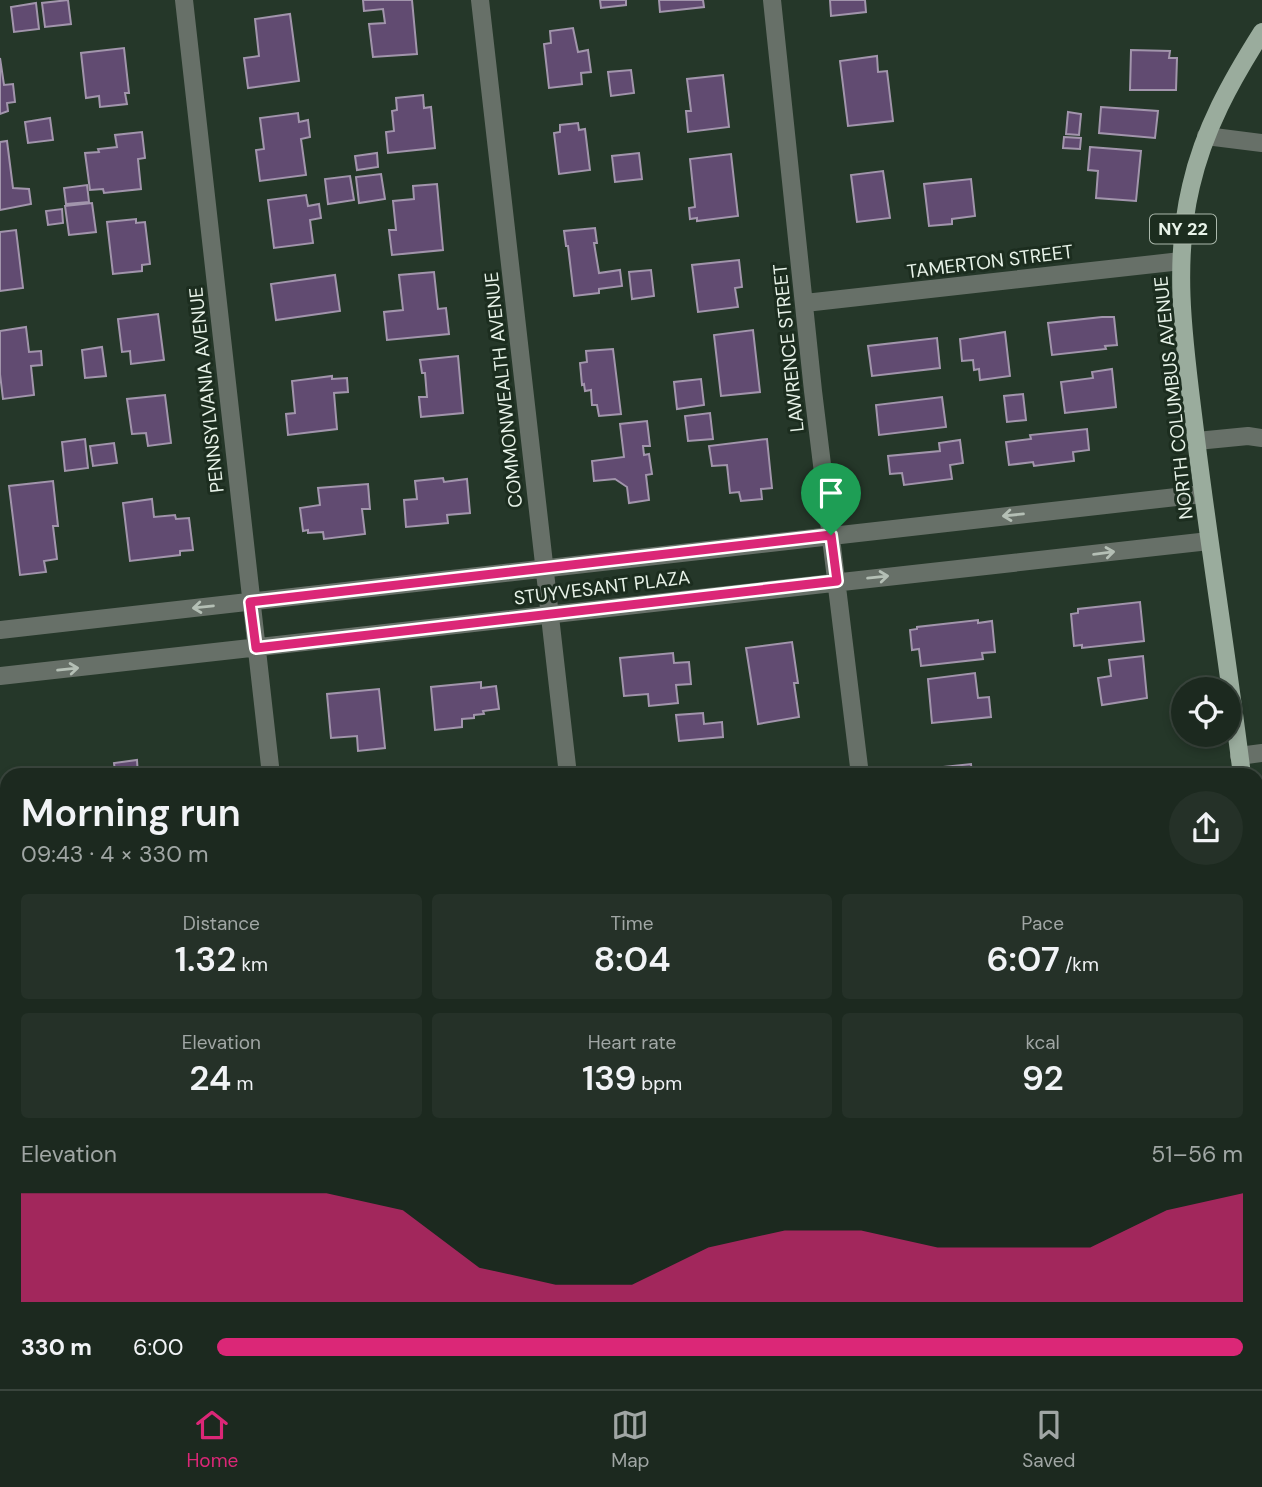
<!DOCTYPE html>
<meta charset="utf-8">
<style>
:root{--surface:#1c291f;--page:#253128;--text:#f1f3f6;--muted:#a0a6a4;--line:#3a453d;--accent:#db2777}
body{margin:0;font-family:"DM Sans",sans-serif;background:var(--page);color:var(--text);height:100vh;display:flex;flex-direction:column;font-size:26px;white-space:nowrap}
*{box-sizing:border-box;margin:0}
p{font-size:23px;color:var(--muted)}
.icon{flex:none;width:38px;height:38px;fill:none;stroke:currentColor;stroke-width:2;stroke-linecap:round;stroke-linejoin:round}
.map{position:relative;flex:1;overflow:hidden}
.details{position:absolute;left:0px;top:768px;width:1264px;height:621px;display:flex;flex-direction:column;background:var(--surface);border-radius:21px 21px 0 0;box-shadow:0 4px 10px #0003,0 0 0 2px var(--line)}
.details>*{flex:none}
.buttons{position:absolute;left:1171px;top:677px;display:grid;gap:14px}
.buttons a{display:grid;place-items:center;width:70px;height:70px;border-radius:50%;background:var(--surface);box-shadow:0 4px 10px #0003,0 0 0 2px var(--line);font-size:35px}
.pin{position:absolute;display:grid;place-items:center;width:60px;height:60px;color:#fff;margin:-72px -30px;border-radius:50% 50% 50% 0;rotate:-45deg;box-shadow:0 0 7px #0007}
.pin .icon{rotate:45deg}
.round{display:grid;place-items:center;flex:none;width:74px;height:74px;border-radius:37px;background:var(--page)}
.head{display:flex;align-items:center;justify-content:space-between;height:119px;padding:0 21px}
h1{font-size:38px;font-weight:600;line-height:52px}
.figures{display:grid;grid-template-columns:repeat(3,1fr);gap:10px;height:119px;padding:7px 21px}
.figures div{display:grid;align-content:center;border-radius:7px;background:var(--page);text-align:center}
.figures b{font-size:35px;font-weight:600}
.figures small{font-size:19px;font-weight:400}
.figures p{font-size:19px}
.chart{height:196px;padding:14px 21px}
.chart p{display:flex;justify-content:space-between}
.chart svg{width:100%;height:126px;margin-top:7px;fill:var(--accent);opacity:.7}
ul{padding:0 21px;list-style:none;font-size:23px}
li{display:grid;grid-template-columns:112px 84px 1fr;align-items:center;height:52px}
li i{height:18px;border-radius:9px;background:var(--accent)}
.tabs{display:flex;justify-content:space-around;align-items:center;height:98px;border-top:2px solid var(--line);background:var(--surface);font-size:19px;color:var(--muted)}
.tabs a{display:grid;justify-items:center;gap:4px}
.tabs .on{color:var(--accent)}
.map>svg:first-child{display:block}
.building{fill:#614b71;stroke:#a295ac;stroke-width:2}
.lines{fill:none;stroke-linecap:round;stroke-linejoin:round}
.minor{stroke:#677068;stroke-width:18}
.major{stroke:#9aac9d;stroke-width:18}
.oneway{stroke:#b4bfb5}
.route-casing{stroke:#fff;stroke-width:14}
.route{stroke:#db2777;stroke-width:9}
.labels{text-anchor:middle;stroke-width:6;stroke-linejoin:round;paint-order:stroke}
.shield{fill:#1c2d1f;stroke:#abb8ac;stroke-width:2}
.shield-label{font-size:18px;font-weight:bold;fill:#e8f3e9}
.street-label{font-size:19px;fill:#e8f3e9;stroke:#1c2d1f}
</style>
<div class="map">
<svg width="1262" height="1389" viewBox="0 0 1262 1389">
<rect width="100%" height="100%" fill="#253729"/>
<path class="building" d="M68,0L71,24L45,27L42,3Z
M363,0H412L417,54L373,57L369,24L385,23L383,9L364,11Z
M600,0H626V5L601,8Z
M659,0H703L704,7L660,12Z
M830,0H865L866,12L831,16Z
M36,3L39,29L14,32L11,7Z
M290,14L299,81L248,88L244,58L259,56L255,19Z
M573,28L578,52L588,50L591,72L581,73L582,84L549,88L544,44L551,43L550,31Z
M124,48L129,93H125L127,104L100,107L99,96L86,98L81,53Z
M1131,50L1170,51L1169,58H1177L1176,90H1130Z
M877,56L878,72L887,71L893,121L848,126L840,61Z
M0,58L4,85L13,84L15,102L7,103L8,111L0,114Z
M631,70L634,93L611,96L608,72Z
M723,75L729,127L688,132L686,111H691L687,79Z
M423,95L424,108L431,107L435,148L388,153L386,132L394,131L392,111L397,110L396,98Z
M1101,107L1158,111L1155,138L1099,133Z
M1068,112L1081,114L1079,135L1066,134Z
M298,113L299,122L308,120L310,137L301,139L306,175L260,181L256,150L264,149L260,118Z
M50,118L53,140L28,143L25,122Z
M578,123L579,130L585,129L590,170L559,174L554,133L560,132V125Z
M142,132L145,158L138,159L141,189L104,193L103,189L90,190L85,153L99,152L98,149L117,147L115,135Z
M1064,137L1081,138L1080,149L1063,148Z
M7,141L13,188L29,189L31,204L0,210V142Z
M1090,147L1141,151L1136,201L1096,198L1098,171L1088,170Z
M377,153L378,167L357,170L355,156Z
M639,153L642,179L615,182L612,156Z
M731,154L738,216L697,221V218L690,219L689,208L695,207L690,159Z
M883,171L890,218L857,222L851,175Z
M381,174L385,199L359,203L356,177Z
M350,176L354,200L328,204L325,179Z
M971,179L975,216L952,219V224L929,226L924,184Z
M437,184L443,250L392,255L389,230H396L393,201L414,199L413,186Z
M87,185L89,202L66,204L64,188Z
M306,195L308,206L319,204L321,218L310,220L313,243L274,248L268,200Z
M92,203L96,232L69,235L65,206Z
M62,209L63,223L48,225L46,211Z
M136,219V223L145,222L150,264L142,265V271L113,274L107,222Z
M595,228L597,243H594L599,273L620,270L622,286L599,289V293L574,296L568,246H566L564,231Z
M16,230L23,288L0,291V232Z
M739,260L742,287L735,288L738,307L698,312L692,265Z
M651,270L654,296L632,299L629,272Z
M434,272L438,309L446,308L449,334L387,340L384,312L403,310L399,275Z
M335,275L340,311L276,320L271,284Z
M158,314L164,360L131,364L130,351L122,352L118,319Z
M1102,317H1114L1117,345L1105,346L1106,349L1052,355L1048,323Z
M26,327L29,352L41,351L42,365L31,366L34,395L3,399L0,374V331Z
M753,330L760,392L721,396L714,335Z
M1005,332L1010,376L980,380L979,369L974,370L973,360L962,361L960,339Z
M937,338L940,368L872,376L868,346Z
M102,347L106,376L85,378L82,350Z
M613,349L621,414L599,416L597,405H592L591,390L585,391L584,384L582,385L580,363L587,362L586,351Z
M458,356L463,413L421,417L419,397H427L425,373H422L420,360Z
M1112,369L1116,407L1065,413L1061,382L1093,378L1092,372Z
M332,376V379L347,378L348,392L334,393L337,429L288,435L286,414L295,413L292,381Z
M701,379L704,405L677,409L674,382Z
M1023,394L1026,420L1007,422L1004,396Z
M165,395L171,443L148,446L146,433L132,434L127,399Z
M942,397L946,427L879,435L876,405Z
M710,413L713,439L688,441L685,416Z
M647,421L650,446H643L644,455L649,454L652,474L646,475L649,500L629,503L627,487L615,479L594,481L592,461L624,457L620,424Z
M1087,429L1089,450L1073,452L1074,461L1034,466L1033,462L1009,465L1006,442L1031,439L1030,435Z
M85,439L88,468L65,471L62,442Z
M767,439L772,488L761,489L762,499L741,501L739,492L730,493L727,465L712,466L709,446Z
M960,440L963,463L950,465L952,479L904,485L902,473L890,474L888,456L940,451L939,443Z
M114,443L117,463L93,466L90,446Z
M443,478L444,482L467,479L470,513L447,515L448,523L406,527L404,500L417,499L415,481Z
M53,481L58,526H53L57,559L44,561L46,572L20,575L9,486Z
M368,484L370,509H362L365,534L324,539L323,532L308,533V530L303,531L300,508L320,505L318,488Z
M152,499L154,517L175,515L176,519L189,518L193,550L180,551V555L130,561L123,503Z
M1140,602L1144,641L1082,648V645L1074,646L1071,614L1078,613V609Z
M978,620V623L992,621L995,652L982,653L983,659L921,666L919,649L912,650L910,630L917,629V627Z
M792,642L798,683H794L799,717L758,724L746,648Z
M673,653L674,663L689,662L691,684L676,685L678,703L649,706L648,694L624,696L620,658Z
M1143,656L1147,698L1102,705L1098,678L1111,676L1109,660Z
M975,673L978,698L989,697L991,717L932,723L928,679Z
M481,682V688L496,686L499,709L483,711L484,714L474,715V718L462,719V727L435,730L431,687Z
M379,689L385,748L358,751L357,736L331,738L327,694Z
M703,713L704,724L722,722L723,737L679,741L676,715Z
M137,760L138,775H78L115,771L114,763Z
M971,764L972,775H944V767Z
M677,767L678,775H630V772Z
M1155,768L1156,775H1110V773Z
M58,769V775H38L37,772Z
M772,769L773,775H746L745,773Z
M111,1382H161V1389H112Z
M240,1382H281L282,1389H241Z
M404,1382H456L457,1389H405Z
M1143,1382H1226L1227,1384L1214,1389H1146Z"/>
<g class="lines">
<path class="minor" d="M184,0L271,775
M480,0L568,775
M772,0L813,391L860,775
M1206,136L1262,143
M805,303L1181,261
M1197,441L1248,436L1262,438
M0,630L1203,494
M0,676L1209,541
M1239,756L1262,753
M0,987L7,1048
M44,1382L45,1389
M340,1382L341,1389"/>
<path class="major" d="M1242,775C1228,663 1210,551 1196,439C1186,355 1171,269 1191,186C1204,129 1231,81 1262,32
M1256,899L1262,940
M1256,1017L1262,1016
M1256,1105L1262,1104
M603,1389L616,1382"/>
</g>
<defs><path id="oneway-shaft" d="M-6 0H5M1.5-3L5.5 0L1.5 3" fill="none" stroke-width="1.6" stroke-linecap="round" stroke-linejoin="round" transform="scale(1.75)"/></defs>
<g class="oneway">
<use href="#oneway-shaft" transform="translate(1013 515) rotate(174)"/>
<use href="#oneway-shaft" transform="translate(1104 553) rotate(-7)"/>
<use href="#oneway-shaft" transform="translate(878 577) rotate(-6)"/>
<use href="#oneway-shaft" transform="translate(203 607) rotate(174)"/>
<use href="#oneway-shaft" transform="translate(68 669) rotate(-6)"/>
</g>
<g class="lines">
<defs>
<path id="route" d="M831,535L837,581L256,648L250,602Z"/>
</defs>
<use href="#route" class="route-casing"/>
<use href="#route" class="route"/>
</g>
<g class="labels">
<rect class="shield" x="1150" y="214.5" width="66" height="29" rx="5"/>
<g class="shield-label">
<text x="1183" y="235">NY 22</text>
</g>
<g class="street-label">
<text transform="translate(990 261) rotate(-7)" y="7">TAMERTON STREET</text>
<text transform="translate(788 348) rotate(-96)" y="7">LAWRENCE STREET</text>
<text transform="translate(206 390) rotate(-96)" y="7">PENNSYLVANIA AVENUE</text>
<text transform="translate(503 390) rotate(-96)" y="7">COMMONWEALTH AVENUE</text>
<text transform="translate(1173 398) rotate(-96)" y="7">NORTH COLUMBUS AVENUE</text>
<text transform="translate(602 587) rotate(-7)" y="7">STUYVESANT PLAZA</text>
</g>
</g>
</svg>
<div class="buttons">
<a><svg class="icon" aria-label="locate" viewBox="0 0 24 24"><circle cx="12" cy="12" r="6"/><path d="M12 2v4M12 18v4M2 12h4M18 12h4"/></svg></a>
</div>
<div class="pin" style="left:831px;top:535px;background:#1e9e55"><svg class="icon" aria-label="arrive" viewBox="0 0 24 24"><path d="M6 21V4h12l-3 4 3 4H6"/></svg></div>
<section class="details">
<div class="head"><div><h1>Morning run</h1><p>09:43 · 4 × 330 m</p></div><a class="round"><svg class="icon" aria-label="share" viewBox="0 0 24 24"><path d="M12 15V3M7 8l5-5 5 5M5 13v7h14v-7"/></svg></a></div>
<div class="figures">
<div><p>Distance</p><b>1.32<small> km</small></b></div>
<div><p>Time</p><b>8:04</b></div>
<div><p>Pace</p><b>6:07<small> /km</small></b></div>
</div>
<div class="figures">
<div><p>Elevation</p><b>24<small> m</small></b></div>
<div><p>Heart rate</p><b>139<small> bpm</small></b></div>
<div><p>kcal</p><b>92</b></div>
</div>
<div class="chart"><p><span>Elevation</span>51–56 m</p>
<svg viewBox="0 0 160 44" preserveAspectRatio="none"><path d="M0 44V6L10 6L20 6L30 6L40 6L50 12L60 32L70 38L80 38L90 25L100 19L110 19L120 25L130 25L140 25L150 12L160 6V44z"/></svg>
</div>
<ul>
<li><b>330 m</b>6:00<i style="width:100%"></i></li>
</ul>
</section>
</div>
<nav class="tabs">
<a class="on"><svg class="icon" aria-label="home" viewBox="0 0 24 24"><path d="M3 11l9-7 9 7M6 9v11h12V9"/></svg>Home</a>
<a><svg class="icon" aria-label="map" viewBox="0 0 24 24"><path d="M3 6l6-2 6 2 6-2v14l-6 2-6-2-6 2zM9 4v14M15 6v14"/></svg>Map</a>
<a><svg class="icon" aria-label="saved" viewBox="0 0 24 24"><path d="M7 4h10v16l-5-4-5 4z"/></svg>Saved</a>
</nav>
